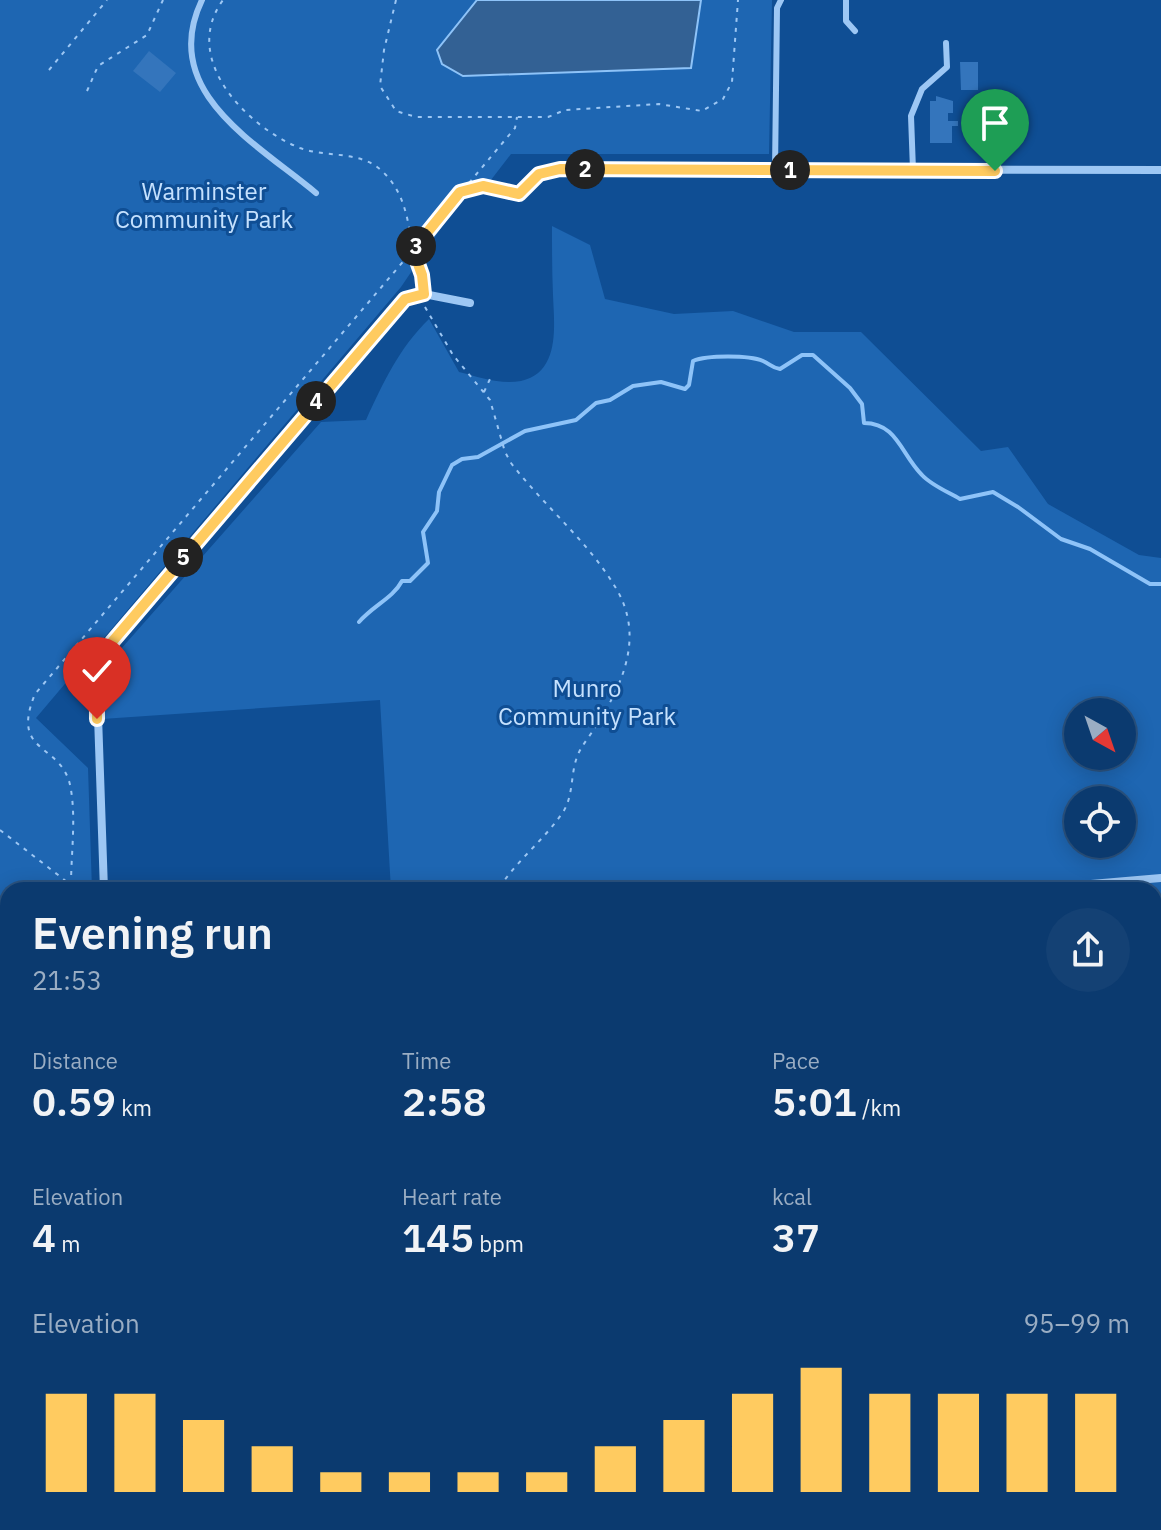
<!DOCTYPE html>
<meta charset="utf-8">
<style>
:root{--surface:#0b3a6f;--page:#144174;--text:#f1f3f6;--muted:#9aadc3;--line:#2b5482;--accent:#ffcb60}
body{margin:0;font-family:"IBM Plex Sans",sans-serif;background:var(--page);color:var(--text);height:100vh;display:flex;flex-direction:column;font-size:30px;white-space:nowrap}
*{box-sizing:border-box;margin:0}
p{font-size:26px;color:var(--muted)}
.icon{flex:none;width:44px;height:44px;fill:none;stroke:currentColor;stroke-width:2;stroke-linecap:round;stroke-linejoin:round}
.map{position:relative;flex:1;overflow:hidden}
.side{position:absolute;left:0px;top:882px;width:1162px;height:648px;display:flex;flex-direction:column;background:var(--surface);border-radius:24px 24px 0 0;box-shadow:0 4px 20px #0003,0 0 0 2px var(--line)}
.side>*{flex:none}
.needle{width:52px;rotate:140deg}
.fabs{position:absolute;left:1064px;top:698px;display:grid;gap:16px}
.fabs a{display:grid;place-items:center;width:72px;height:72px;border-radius:50%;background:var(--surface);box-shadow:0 4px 20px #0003,0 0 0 2px var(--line);font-size:40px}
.pin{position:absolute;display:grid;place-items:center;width:68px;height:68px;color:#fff;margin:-82px -34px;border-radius:50% 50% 50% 0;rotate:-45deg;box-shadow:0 0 8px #0007}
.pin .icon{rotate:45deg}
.km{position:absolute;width:40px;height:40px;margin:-20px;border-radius:50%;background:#222;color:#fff;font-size:22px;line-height:40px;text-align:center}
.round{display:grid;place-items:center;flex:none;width:84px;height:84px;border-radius:42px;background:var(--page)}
.head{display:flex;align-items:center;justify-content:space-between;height:136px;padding:0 32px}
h1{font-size:44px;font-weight:600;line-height:60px}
.stats{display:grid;grid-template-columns:repeat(3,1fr);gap:12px;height:136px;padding:8px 32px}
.stats div{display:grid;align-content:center}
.stats b{font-size:40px;font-weight:600}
.stats small{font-size:22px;font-weight:400}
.stats p{font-size:22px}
.chart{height:224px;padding:16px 32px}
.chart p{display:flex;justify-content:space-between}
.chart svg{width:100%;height:144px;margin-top:8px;stroke:var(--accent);stroke-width:6}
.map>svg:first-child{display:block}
.green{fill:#1e66b2;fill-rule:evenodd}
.water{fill:#336194;stroke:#8ec3f8;stroke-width:2}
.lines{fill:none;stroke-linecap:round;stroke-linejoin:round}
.stream{stroke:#8ec3f8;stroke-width:4}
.building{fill:#3475bc}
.path{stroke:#9dc7f4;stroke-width:2;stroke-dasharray:4 6;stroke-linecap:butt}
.service{stroke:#9dc7f4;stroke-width:6}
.minor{stroke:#9dc7f4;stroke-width:8}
.route-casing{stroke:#fff;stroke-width:16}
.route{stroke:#ffcb60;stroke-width:10}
.labels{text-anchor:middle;stroke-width:6;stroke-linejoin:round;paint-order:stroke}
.park-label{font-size:24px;fill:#c5e1fe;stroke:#0f4e94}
</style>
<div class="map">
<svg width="1161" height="1530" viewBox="0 0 1161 1530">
<rect width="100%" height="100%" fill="#0f4e94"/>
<path class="green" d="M0,0H772L769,154H511L484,189L464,194L401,287L36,718L88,768L92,890H8V1522H113V1530H0Z
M552,226L590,245L605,299L674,314L733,311L794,332H861L981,451L1008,447L1048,504L1139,555L1161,558V897L1154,931V890H391L380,700L102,719L113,658L321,422L366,420C383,383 399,348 429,319L459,372C479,377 500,385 521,381C561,372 554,324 553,295C552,272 552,249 552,226ZM1078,712H1122V756H1078ZM1078,800H1122V844H1078Z
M1154,938H1161V1367L1154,1371Z
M132,1522H976L967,1530H132Z"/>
<path class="water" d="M477,0H701L691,68L463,76L442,64L437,50Z"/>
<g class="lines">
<path class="stream" d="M359,622C374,605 393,598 402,581H410L428,563L423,532L437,511L439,492L452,465L462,459L478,457L525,431L576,420L596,403L610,400L633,386L661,382L685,389L689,385L693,361C707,355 749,355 763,361C770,364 772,368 780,369L802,355H813L850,388L862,404L864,423C897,423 901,454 922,475C931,485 948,492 960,499L993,492L1018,507L1061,539L1090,549L1150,584H1161"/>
</g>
<path class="building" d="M149,51L176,73L160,92L133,71Z
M960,62H978V90H961Z
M936,96L953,101V113H948V121H958V126H952V143H930V101H936Z"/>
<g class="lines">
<path class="path" d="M396,0L384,50L380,86L396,111L416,117H548L565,110L659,104L702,111L723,99L732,82L738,0
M49,70L107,0
M87,91L98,66L147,35L163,0
M461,191L483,186L510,192
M423,281L413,250L515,128L517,117
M425,307L453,355L490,400L505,452L511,463C544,506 590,543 617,590C644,637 623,684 596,726C590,736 581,746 577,757C570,776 574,798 561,815C542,842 515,862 498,890
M484,392L490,379
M0,830L71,885C71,855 76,820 71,790C64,741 9,757 35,694L413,250C408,221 405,192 382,171C360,150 327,158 300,148C247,127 180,59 223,0
M0,1031L8,1035
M0,1408L8,1410
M97,1522V1530"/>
<path class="service" d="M202,0C158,91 256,143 316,193
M846,0V21L855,31
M775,170L777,8L781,0
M913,170L911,116L922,89L947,67L946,43
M0,1473L8,1476
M0,1513L8,1516
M1130,1528V1530"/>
<path class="minor" d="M519,194L539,174L560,169L1161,170
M104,890L97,687L102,656L112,642L405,299L424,294L470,303
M1021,890L1161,878
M124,1522V1530"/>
</g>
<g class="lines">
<defs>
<path id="route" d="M97,719C97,691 95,666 112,642L405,299L424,294L422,275L413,250L460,192L483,186L519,194L539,174L560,169L995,171"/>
</defs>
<use href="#route" class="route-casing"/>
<use href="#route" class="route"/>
</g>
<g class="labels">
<g class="park-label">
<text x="204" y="200">Warminster<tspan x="204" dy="28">Community Park</tspan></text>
<text x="587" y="697">Munro<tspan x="587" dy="28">Community Park</tspan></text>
</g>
</g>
</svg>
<div class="fabs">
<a><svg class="needle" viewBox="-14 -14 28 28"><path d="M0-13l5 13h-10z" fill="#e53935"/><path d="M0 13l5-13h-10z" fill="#9aadc3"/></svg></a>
<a><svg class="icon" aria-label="locate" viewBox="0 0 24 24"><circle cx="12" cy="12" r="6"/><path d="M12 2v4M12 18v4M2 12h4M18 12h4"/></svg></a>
</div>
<div class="pin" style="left:995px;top:171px;background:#1e9e55"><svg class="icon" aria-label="arrive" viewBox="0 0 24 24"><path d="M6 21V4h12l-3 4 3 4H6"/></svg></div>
<div class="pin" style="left:97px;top:719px;background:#d93025"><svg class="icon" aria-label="check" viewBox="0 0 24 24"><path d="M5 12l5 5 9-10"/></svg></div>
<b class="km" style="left:790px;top:170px">1</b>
<b class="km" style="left:585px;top:169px">2</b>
<b class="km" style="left:416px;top:246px">3</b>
<b class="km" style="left:316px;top:401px">4</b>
<b class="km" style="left:183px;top:557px">5</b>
<section class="side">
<div class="head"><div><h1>Evening run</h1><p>21:53</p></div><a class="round"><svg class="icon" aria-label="share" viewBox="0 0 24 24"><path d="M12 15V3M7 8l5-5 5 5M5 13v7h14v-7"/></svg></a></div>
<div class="stats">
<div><p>Distance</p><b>0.59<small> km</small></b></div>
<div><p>Time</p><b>2:58</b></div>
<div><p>Pace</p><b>5:01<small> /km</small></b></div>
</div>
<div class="stats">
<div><p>Elevation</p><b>4<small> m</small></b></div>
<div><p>Heart rate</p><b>145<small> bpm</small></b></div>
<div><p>kcal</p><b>37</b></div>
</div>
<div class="chart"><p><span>Elevation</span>95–99 m</p>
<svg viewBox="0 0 160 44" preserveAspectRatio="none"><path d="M5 44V14M15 44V14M25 44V22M35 44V30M45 44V38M55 44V38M65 44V38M75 44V38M85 44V30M95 44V22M105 44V14M115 44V6M125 44V14M135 44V14M145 44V14M155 44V14"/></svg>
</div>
</section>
</div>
